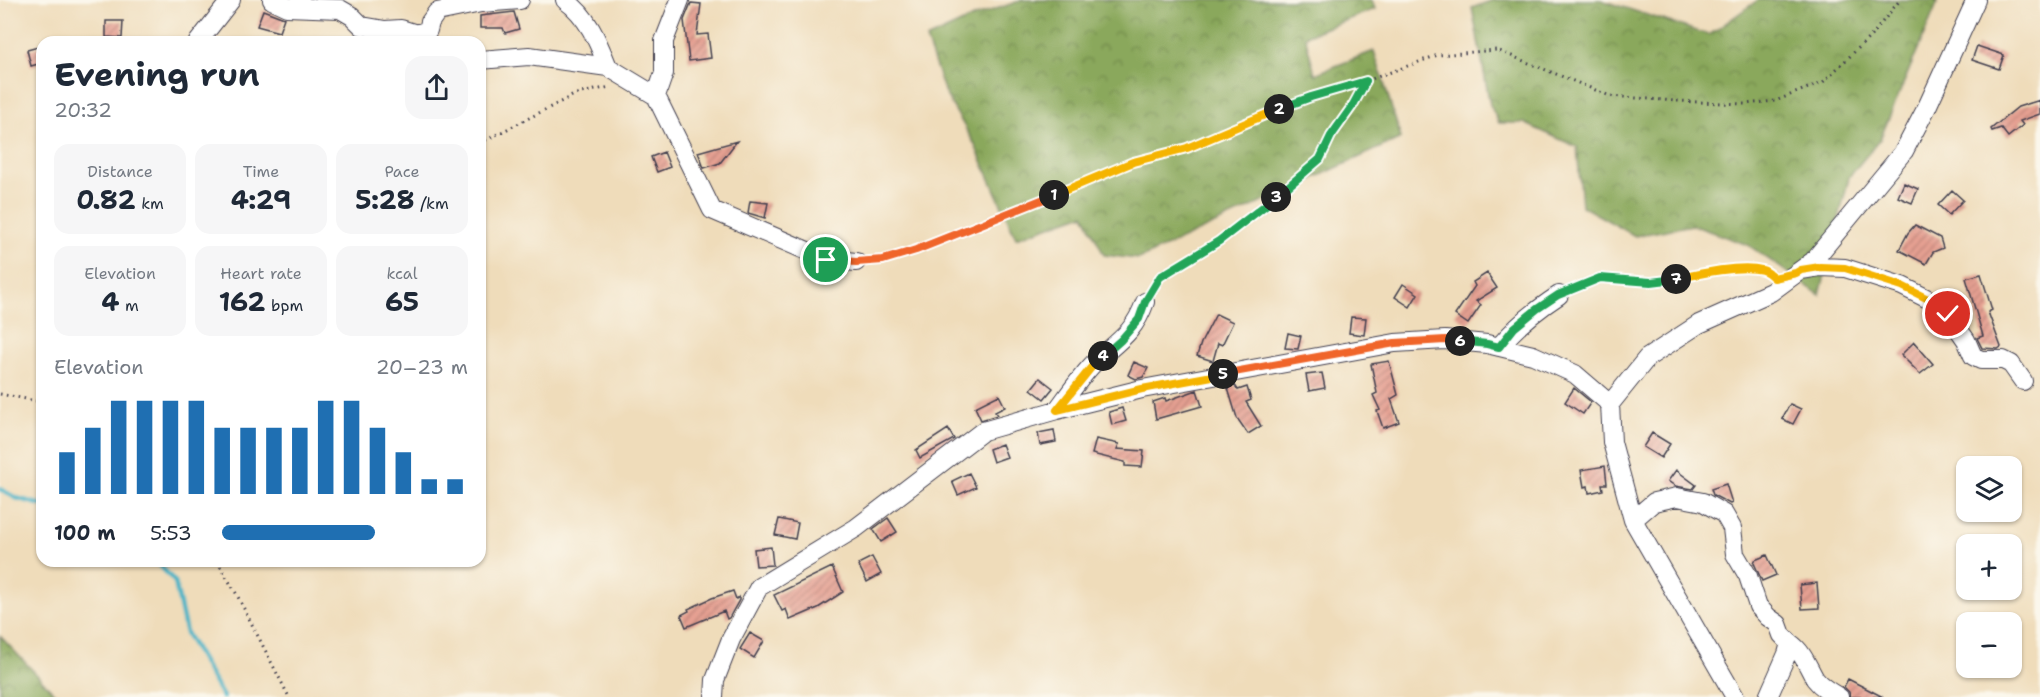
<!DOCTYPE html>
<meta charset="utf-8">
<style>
:root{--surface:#fff;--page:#f6f6f7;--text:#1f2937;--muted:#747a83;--accent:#1f6fb2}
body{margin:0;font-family:"Shantell Sans",sans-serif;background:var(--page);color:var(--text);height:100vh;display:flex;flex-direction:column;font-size:22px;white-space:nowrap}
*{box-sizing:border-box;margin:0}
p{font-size:20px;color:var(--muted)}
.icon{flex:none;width:33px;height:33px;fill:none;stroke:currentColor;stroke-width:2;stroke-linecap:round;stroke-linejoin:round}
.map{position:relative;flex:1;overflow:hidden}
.drawer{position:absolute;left:36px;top:36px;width:450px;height:531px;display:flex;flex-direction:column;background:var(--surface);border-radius:18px;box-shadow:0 2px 4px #0004}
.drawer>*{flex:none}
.buttons{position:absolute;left:1956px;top:456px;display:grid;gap:12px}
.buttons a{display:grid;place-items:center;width:66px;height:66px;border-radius:12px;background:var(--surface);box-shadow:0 2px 4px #0004;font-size:30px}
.pin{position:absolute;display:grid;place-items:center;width:51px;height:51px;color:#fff;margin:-26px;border:3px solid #fff;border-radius:50%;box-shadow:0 2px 6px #0007}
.km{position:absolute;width:30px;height:30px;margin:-15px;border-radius:50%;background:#222;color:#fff;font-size:16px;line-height:30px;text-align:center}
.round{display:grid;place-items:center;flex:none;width:63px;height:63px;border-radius:18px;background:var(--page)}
.overview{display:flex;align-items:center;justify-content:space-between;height:102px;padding:0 18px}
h1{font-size:33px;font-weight:700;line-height:45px}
.figures{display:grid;grid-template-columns:repeat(3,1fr);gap:9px;height:102px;padding:6px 18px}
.figures div{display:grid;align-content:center;border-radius:15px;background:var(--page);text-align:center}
.figures b{font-size:26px;font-weight:700}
.figures small{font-size:16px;font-weight:400}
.figures p{font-size:16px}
.chart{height:168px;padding:12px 18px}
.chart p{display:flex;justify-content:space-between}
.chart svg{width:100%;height:108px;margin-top:6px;stroke:var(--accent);stroke-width:6}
ul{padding:0 18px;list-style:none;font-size:20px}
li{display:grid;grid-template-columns:96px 72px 1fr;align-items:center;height:45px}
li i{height:15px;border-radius:8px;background:var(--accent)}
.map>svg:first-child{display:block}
.forest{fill:url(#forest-crowns);stroke:#56654b;stroke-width:1.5}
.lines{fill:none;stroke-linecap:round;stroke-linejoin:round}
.stream{stroke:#48b3c6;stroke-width:4.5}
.building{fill:url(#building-hatch)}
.minor-casing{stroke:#413e4e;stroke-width:20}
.path{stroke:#413e4e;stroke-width:3;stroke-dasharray:1.5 4.5;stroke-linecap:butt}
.minor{stroke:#fff;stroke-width:18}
.split-1-casing{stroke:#fff;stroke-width:12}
.split-2-casing{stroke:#fff;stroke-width:12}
.split-3-casing{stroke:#fff;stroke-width:12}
.split-4-casing{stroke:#fff;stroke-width:12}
.split-5-casing{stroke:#fff;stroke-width:12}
.split-6-casing{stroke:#fff;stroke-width:12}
.split-7-casing{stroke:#fff;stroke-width:12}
.split-8-casing{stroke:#fff;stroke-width:12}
.split-1{stroke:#f0652b;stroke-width:8}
.split-2{stroke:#f5b400;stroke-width:8}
.split-3{stroke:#22a559;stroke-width:8}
.split-4{stroke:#22a559;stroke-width:8}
.split-5{stroke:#f5b400;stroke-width:8}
.split-6{stroke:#f0652b;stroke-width:8}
.split-7{stroke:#22a559;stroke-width:8}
.split-8{stroke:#f5b400;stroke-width:8}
</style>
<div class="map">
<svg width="2040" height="697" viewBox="0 0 2040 697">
<defs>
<pattern id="forest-crowns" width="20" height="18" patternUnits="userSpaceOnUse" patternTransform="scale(1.5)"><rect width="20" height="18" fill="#8aa85b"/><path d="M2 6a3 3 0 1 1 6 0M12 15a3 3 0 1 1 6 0" fill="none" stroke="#70884c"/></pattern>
<pattern id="building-hatch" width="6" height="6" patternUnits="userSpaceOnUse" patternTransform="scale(1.5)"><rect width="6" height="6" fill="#e6a092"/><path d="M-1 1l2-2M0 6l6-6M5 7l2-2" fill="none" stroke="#ba8278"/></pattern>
</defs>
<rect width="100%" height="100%" fill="#fbf7ec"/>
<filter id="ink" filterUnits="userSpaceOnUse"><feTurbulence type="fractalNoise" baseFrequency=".0167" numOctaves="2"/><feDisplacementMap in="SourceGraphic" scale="12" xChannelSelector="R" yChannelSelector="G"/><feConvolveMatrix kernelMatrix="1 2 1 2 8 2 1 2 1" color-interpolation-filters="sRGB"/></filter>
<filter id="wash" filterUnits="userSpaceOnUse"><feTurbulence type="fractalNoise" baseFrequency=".008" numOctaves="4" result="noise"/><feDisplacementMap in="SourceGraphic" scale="24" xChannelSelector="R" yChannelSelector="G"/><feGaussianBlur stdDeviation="1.35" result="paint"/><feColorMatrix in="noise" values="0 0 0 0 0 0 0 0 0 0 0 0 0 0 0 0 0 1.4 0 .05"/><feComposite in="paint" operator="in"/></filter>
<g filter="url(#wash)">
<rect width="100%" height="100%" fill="#efdcba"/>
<path class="forest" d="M1022,0H1372L1375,9L1305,36L1315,74L1374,51L1401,138L1139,259L1104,255L1084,214L1016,238L974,143L945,93L926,39L976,16Z
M1493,0H1601L1709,35L1758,0H1936L1937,4L1880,139L1849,177L1820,295L1748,245L1692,225L1635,236L1582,206L1577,147L1524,123H1499L1490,105L1472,8Z
M0,636L58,697H0Z"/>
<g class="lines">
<path class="stream" d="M0,489L16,498L42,505
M156,561L175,582L186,633L223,697"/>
</g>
<g id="blocks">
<path class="building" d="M691,3L701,4L697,35L708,34L711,58L689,61L684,20Z
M263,10L284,18L279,32L257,26Z
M514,12L519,29L505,33L503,28H480V16Z
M106,21H123L122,38L106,37Z
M42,46V63L31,66L27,50Z
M1977,46L2004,55L1999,69L1972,60Z
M2040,100V114L2020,121L2023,125L2008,137L2001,128L1992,131L1991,129L2018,107Z
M737,141L720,163L704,168L698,152Z
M664,152L670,167L657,172L651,157Z
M1904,183L1918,189L1912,203L1898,197Z
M1952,190L1963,200L1949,215L1938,205Z
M750,201L768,203L765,218L748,213Z
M1915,225L1940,238L1943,248L1933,252L1926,264L1899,250L1908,233Z
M1487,273L1497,288L1476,301L1481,305L1468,324L1455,315L1475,286L1473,282Z
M1981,274L1992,310L1988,312L2001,347L1998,349L1982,348L1977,338L1983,336L1966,278Z
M1403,284L1418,294L1410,307L1395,297Z
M1216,314L1233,322L1222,345L1218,343L1213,361L1197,356L1201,343Z
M1351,317L1366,318L1364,335L1349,333Z
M1288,333L1301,336L1298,349L1285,348Z
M1914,342L1933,364L1920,374L1901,355Z
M1389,361L1398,395L1391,399L1399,422L1383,428L1377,411L1380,410L1373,395L1377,393L1371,364Z
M1134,362L1148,368L1143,377L1136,379L1128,375Z
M1322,373L1325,388L1309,391L1306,375Z
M1040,378L1053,388L1044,399L1031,389Z
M1234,384L1238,390L1247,387L1251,400L1246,402L1261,426L1248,434L1237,418L1227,385Z
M1574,388L1591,402L1583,414L1565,402Z
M1197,390L1202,406L1156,419L1153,402L1165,398L1166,401Z
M999,395L1005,407L995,412L997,415L981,420L975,407Z
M1790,404L1801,409L1793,424L1782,419Z
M1122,408L1126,421L1112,425L1109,412Z
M948,429L954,439L920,458L916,450Z
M1054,430L1056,442L1040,445L1038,433Z
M1652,433L1670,444L1661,458L1643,447Z
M1096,439L1119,444L1117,449L1144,451L1142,467L1125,466V462L1092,454Z
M1002,444L1007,457L993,462L989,449Z
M1605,466L1607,484H1602L1603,490L1589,493L1588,486L1584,487L1581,470Z
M1676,470L1696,485L1693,489L1675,486L1668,481Z
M969,473L976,487L958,495L952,481Z
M1726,484L1732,503L1730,504L1713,495L1711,489Z
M888,518L897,532L881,542L873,529Z
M779,519L798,523L795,539L775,535Z
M771,547L773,565L756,566L754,549Z
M1767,555L1776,575L1762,581L1754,563L1755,560Z
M872,557L881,574L867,582L858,564Z
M832,567L843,592L818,608L790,620L786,609L782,611L774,595Z
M1817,583L1819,608L1802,609L1800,585Z
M733,591L736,599L739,597V600L729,618L727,619L724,611L686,627L681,615L689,611L688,609L712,598Z
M750,633L764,641L754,658L740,649Z
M1848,679L1883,697H1850L1849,692L1844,687Z"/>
</g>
</g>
<g filter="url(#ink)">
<use href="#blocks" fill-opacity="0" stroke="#413e4e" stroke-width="1.5"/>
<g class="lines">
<defs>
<path id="minor" d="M272,0L287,7L340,9L352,16L362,26L385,30L401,29L417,34L428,30L430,22L437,12L481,3L520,0
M565,0C588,16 598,42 608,67
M680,0L664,41V73L656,96L712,210L826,259L856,262
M198,42L231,0
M480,60L529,56L608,67L656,96
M1801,270L1820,267L1845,268L1902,286L1930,300L1948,314L1966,340L1973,356L1981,360H2003L2011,364L2023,381
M1499,347C1516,326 1536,310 1559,295
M1057,410C1069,394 1081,376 1095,362C1118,341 1134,333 1145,302
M1633,520L1654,502L1677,497L1703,502L1724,514L1732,528L1735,554L1748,576L1758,606L1768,617L1778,624L1782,635L1790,643L1787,654L1768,697
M1790,643C1803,652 1807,665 1815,679C1821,687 1830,692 1839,697
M714,697L715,680L731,639L759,587L856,528L983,431L1057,410L1142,389L1395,343L1445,340L1487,344L1533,355L1575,374L1610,404
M1735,697L1633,520L1612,442L1610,404L1647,358L1699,324L1771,292L1813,261L1904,151L1927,107L1976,0"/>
</defs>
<use href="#minor" class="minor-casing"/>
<path class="path" d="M480,143L576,94L610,87
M872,261L883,260L917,250L996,219L1133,162L1187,148L1244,122L1311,97L1366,81L1438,55L1497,50L1610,96L1676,101L1745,104L1775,101L1823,82L1871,36L1900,0
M1153,289L1160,277L1219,241L1286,189L1320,159L1331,136L1353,105L1366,81
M1573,289C1581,285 1591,280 1599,278C1615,275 1634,282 1650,282C1680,282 1744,257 1769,274
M0,394L42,402
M217,561L236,593L289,697"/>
<use href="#minor" class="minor"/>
</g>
</g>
<g class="lines" filter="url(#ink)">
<defs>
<path id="split-1" d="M826,260L856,262L883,260L916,250L1054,195"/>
<path id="split-2" d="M1054,195L1133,162L1187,148L1279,109"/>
<path id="split-3" d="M1276,197L1320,159L1331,136L1353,105L1366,81L1311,97L1279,109"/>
<path id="split-4" d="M1103,356L1121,340L1139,319L1145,302L1160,277L1219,241L1276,197"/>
<path id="split-5" d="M1103,356L1094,364L1057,410L1142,389L1223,374"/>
<path id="split-6" d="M1223,374L1395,343L1445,340L1460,341"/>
<path id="split-7" d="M1460,341L1487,344L1499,347L1514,328L1537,309L1558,295L1600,278L1651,282L1676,279"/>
<path id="split-8" d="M1676,279C1698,274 1741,264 1762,270C1767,271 1771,275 1774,278L1796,273L1801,270L1820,267L1845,268L1902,286L1930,300L1948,314"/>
</defs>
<use href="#split-1" class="split-1-casing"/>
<use href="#split-2" class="split-2-casing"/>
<use href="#split-3" class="split-3-casing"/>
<use href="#split-4" class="split-4-casing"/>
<use href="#split-5" class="split-5-casing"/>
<use href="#split-6" class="split-6-casing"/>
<use href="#split-7" class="split-7-casing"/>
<use href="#split-8" class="split-8-casing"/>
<use href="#split-1" class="split-1"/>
<use href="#split-2" class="split-2"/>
<use href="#split-3" class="split-3"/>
<use href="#split-4" class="split-4"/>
<use href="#split-5" class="split-5"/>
<use href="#split-6" class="split-6"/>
<use href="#split-7" class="split-7"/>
<use href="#split-8" class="split-8"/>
</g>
</svg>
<div class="buttons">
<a><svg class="icon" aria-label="layers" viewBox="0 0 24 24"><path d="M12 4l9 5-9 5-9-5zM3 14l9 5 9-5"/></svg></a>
<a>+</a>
<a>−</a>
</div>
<div class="pin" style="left:826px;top:260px;background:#1e9e55"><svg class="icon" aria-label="arrive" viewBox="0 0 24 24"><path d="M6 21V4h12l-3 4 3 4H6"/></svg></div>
<div class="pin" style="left:1948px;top:314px;background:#d93025"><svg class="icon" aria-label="check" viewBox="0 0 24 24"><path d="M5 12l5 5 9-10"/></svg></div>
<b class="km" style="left:1054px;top:195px">1</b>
<b class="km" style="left:1279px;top:109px">2</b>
<b class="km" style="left:1276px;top:197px">3</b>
<b class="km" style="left:1103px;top:356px">4</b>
<b class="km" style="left:1223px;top:374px">5</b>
<b class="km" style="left:1460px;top:341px">6</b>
<b class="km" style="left:1676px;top:279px">7</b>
<section class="drawer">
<div class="overview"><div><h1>Evening run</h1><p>20:32</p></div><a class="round"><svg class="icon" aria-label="share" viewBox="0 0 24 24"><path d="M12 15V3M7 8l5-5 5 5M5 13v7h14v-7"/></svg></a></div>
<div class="figures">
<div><p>Distance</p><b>0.82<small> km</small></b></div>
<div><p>Time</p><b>4:29</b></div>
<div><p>Pace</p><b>5:28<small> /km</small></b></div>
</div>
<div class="figures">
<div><p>Elevation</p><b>4<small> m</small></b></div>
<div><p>Heart rate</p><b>162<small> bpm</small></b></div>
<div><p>kcal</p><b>65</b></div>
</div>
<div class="chart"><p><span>Elevation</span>20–23 m</p>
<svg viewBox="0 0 160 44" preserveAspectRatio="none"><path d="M5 44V27M15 44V17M25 44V6M35 44V6M45 44V6M55 44V6M65 44V17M75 44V17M85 44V17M95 44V17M105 44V6M115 44V6M125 44V17M135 44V27M145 44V38M155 44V38"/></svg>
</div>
<ul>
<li><b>100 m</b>5:53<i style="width:62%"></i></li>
</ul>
</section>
</div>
